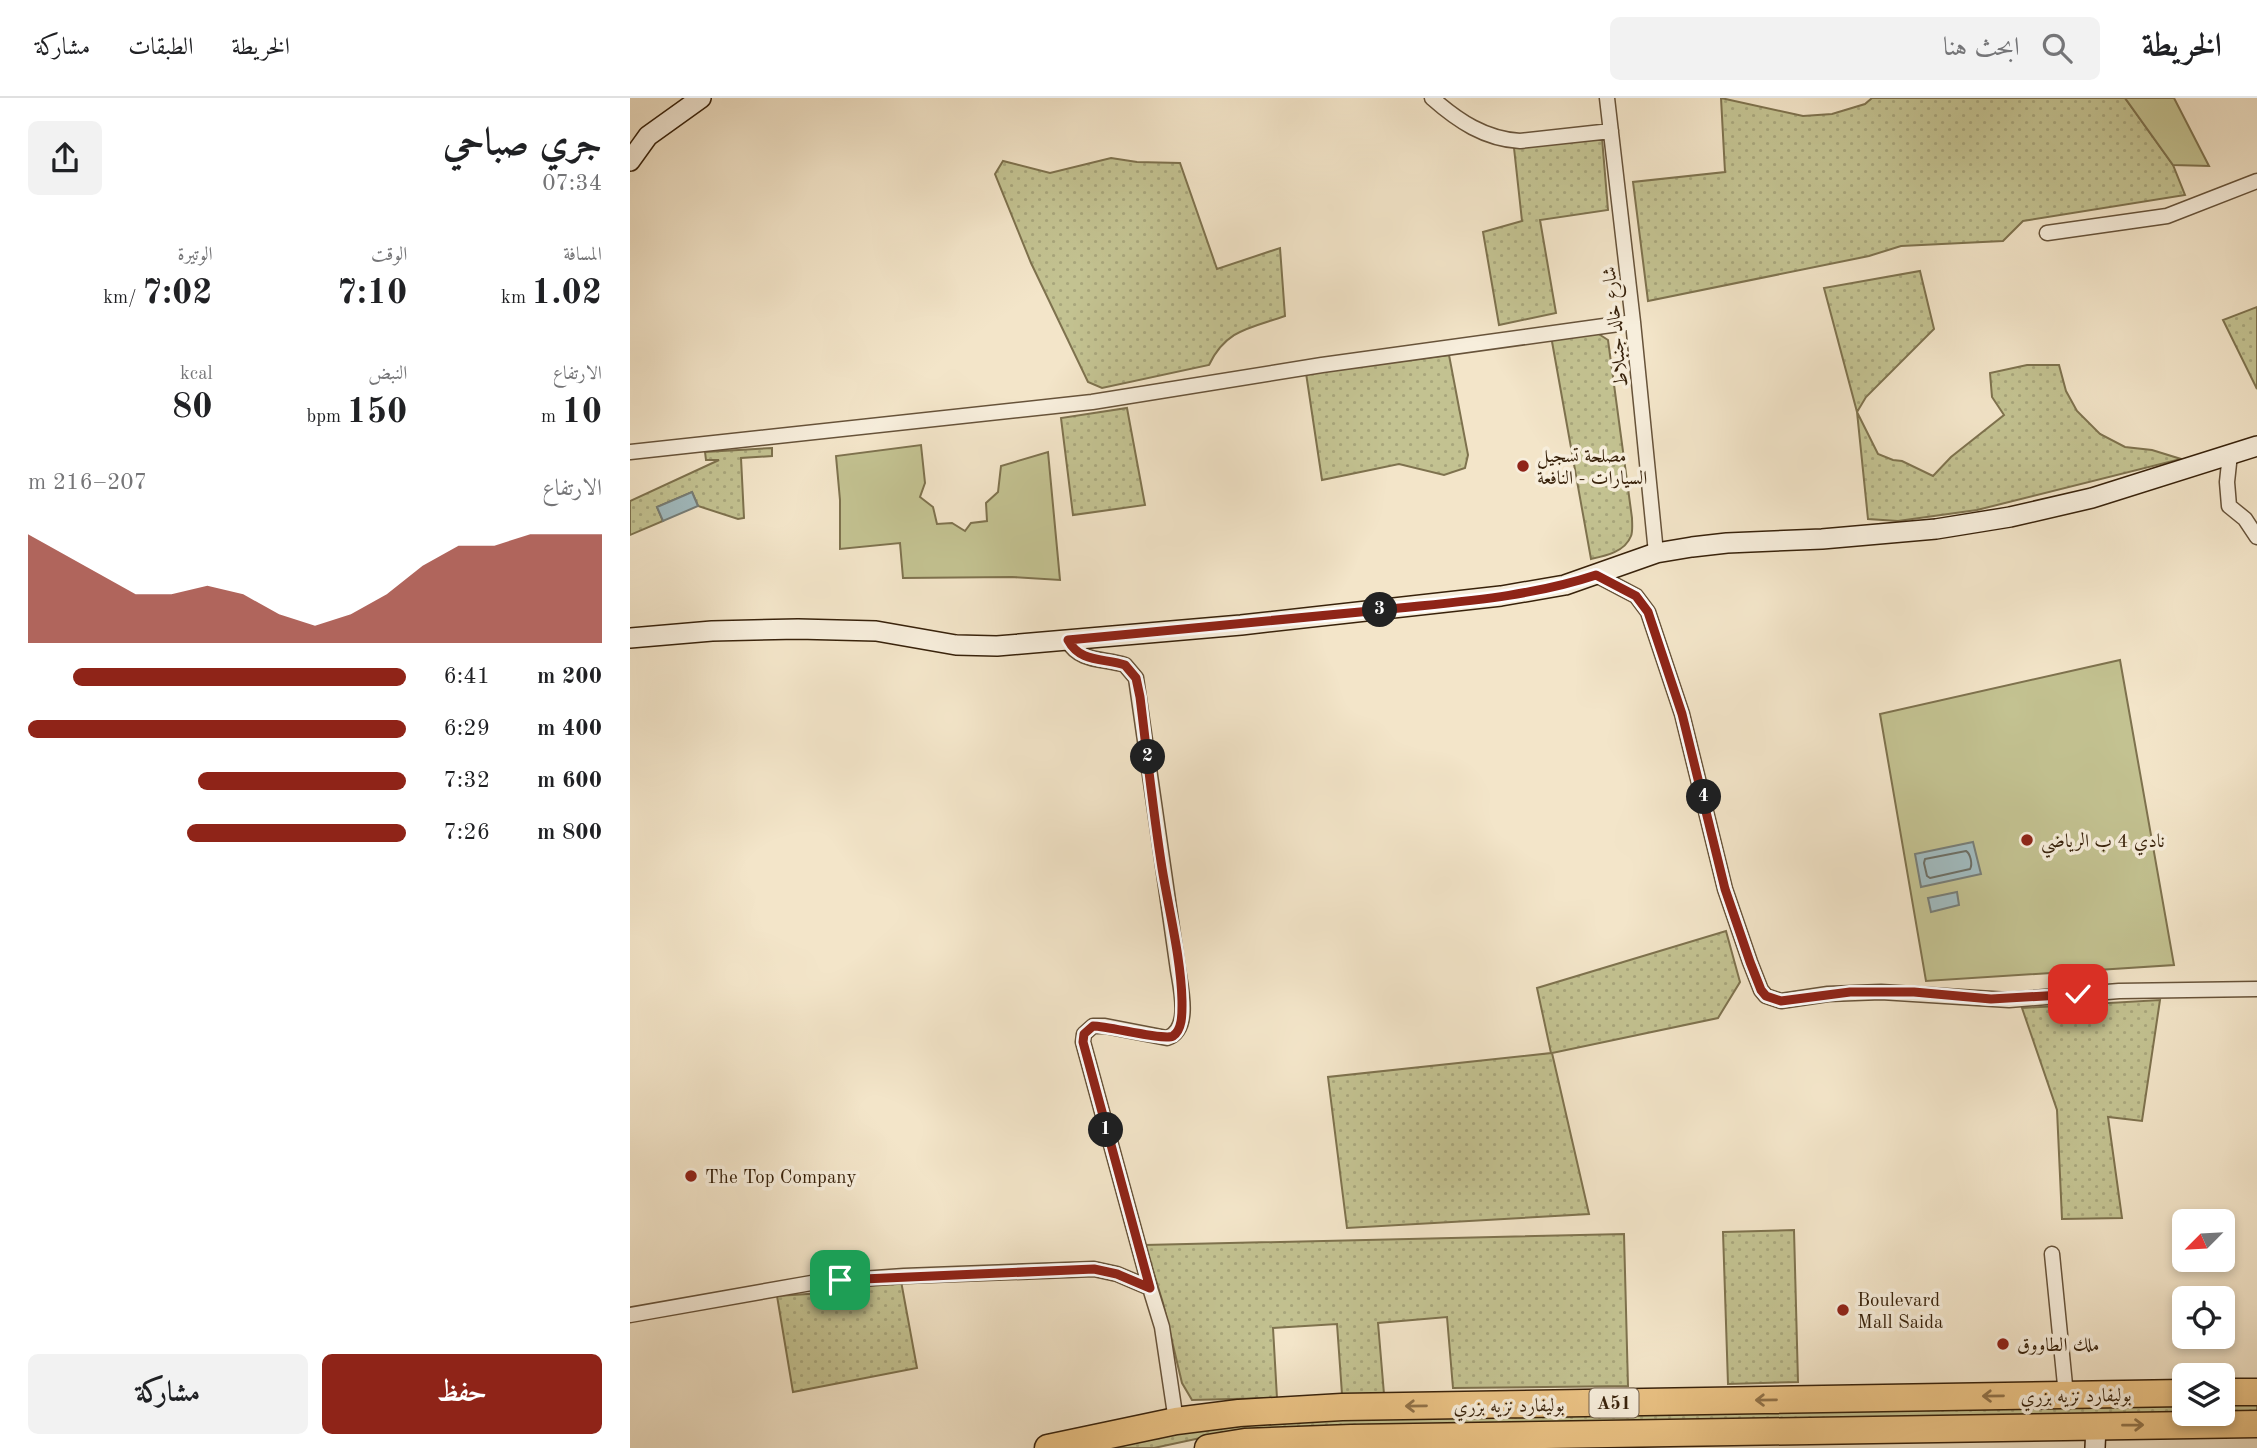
<!DOCTYPE html>
<html lang="ar">
<meta charset="utf-8">
<style>
:root{--surface:#fff;--page:#f2f2f2;--text:#202124;--muted:#757577;--line:#e0e0e0;--accent:#8f2418}
body{margin:0;font-family:"Old Standard TT",Amiri,serif;background:var(--page);color:var(--text);direction:rtl;height:100vh;display:flex;flex-direction:column;font-size:26px;white-space:nowrap}
*{box-sizing:border-box;margin:0}
p{font-size:23px;color:var(--muted)}
.icon{flex:none;width:38px;height:38px;fill:none;stroke:currentColor;stroke-width:2;stroke-linecap:round;stroke-linejoin:round}
.map{position:relative;flex:1;overflow:hidden;direction:ltr}
.drawer{display:flex;flex-direction:column;background:var(--surface);width:630px}
.drawer>*{flex:none}
.needle{width:46px;rotate:246deg}
.tools{position:absolute;left:1542px;top:1111px;display:grid;gap:14px}
.tools a{display:grid;place-items:center;width:63px;height:63px;border-radius:10px;background:var(--surface);box-shadow:0 4px 10px #0003;font-size:35px}
.pin{position:absolute;display:grid;place-items:center;width:60px;height:60px;color:#fff;margin:-30px;border-radius:14px;box-shadow:0 4px 10px #0006}
.km{position:absolute;width:35px;height:35px;margin:-18px;border-radius:50%;background:#222;color:#fff;font-size:19px;line-height:35px;text-align:center}
.round{display:grid;place-items:center;flex:none;width:74px;height:74px;border-radius:10px;background:var(--page)}
.overview{display:flex;align-items:center;justify-content:space-between;height:119px;padding:0 28px}
h1{font-size:38px;font-weight:600;line-height:52px}
.stats{display:grid;grid-template-columns:repeat(3,1fr);gap:10px;height:119px;padding:7px 28px}
.stats div{display:grid;align-content:center}
.stats b{font-size:35px;font-weight:600}
.stats small{font-size:19px;font-weight:400}
.stats p{font-size:19px}
.chart{height:196px;padding:14px 28px}
.chart p{display:flex;justify-content:space-between}
.chart svg{width:100%;height:126px;margin-top:7px;fill:var(--accent);opacity:.7}
.action{display:flex;gap:14px;margin-top:auto;padding:14px 28px}
.action a{flex:1;height:80px;border-radius:10px;background:var(--accent);color:#fff;font-size:28px;font-weight:600;line-height:80px;text-align:center}
.action a+a{background:var(--page);color:var(--text)}
ul{padding:0 28px;list-style:none;font-size:23px}
li{display:grid;grid-template-columns:112px 84px 1fr;align-items:center;height:52px}
li i{height:18px;border-radius:9px;background:var(--accent)}
header{display:flex;align-items:center;gap:42px;box-sizing:border-box;height:98px;padding:0 35px;background:var(--surface);border-bottom:2px solid var(--line)}
header strong{font-size:33px}
nav{display:flex;gap:38px;margin-inline-start:auto;font-size:24px}
.search{width:490px;height:63px;background:var(--page);display:flex;align-items:center;gap:18px;box-sizing:border-box;padding:0 24px;border-radius:10px;color:var(--muted);font-size:26px}
main{display:flex;flex:1;min-height:0}
.map>svg:first-child{display:block}
.grass{fill:url(#grass-dots);stroke:#7e724e;stroke-width:2}
.garden{fill:#c3c291;stroke:#7e724e;stroke-width:2}
.water{fill:#a1bcc1;stroke:#777e78;stroke-width:2}
.lines{fill:none;stroke-linecap:round;stroke-linejoin:round}
.shore{stroke:#6c6f66;stroke-width:2}
.street-casing{stroke:#67533a;stroke-width:17}
.secondary-casing{stroke:#38220b;stroke-width:22}
.highway-casing{stroke:#38220b;stroke-width:29}
.street{stroke:#f7eedc;stroke-width:14}
.secondary{stroke:#f7eedc;stroke-width:19}
.highway{stroke:#eac284;stroke-width:26}
.oneway{stroke:#917248}
.route-casing{stroke:#fff;stroke-width:14}
.route{stroke:#8f2418;stroke-width:9}
.poi-dot{fill:#8f2418;stroke:#f7eedc;stroke-width:2.5}
.labels{text-anchor:middle;stroke-width:7;stroke-linejoin:round;paint-order:stroke}
.shield{fill:#f7eedc;stroke:#715f4a;stroke-width:2}
.shield-label{font-size:18px;font-weight:bold;fill:#38220b}
.street-label{font-size:19px;fill:#38220b;stroke:#f7eedc}
.poi-label{font-size:19px;fill:#38220b;stroke:#f7eedc;text-anchor:start}
</style>
<header>
<strong>الخريطة</strong>
<div class="search"><svg class="icon" aria-label="search" viewBox="0 0 24 24"><circle cx="10" cy="10" r="6"/><path d="M15 15l6 6"/></svg>ابحث هنا</div>
<nav><a>الخريطة</a><a>الطبقات</a><a>مشاركة</a></nav>
</header>
<main>
<div class="map">
<svg width="1627" height="1350" viewBox="0 0 1627 1350">
<defs>
<pattern id="grass-dots" width="8" height="8" patternUnits="userSpaceOnUse" patternTransform="scale(1.75)"><rect width="8" height="8" fill="#c3c291"/><path d="M2 2h.1M6 6h.1" fill="none" stroke="#a8a67c" stroke-width="1.8" stroke-linecap="round"/></pattern>
</defs>
<rect width="100%" height="100%" fill="#f3e5c9"/>
<filter id="stains"><feTurbulence type="fractalNoise" baseFrequency=".00286" numOctaves="4"/><feColorMatrix values="0 0 0 0 .2 0 0 0 0 .09 0 0 0 0 .02 0 0 0 .5 -.17"/></filter>
<radialGradient id="worn" r=".72"><stop offset=".6" stop-color="#630" stop-opacity="0"/><stop offset="1" stop-color="#630" stop-opacity=".3"/></radialGradient>
<path class="grass" d="M1091,0L1173,18L1202,16L1235,6L1242,0H1495L1543,67L1555,97L1393,123L1373,143L1271,148L1239,158L1018,203L1003,84L1095,74Z
M972,40L978,112L910,122L926,215L869,227L853,134L892,123L884,50Z
M481,60L507,64L550,65L587,171L650,150L655,218C621,230 596,231 579,267L472,290L458,284L401,165L365,76L373,63L420,75Z
M1290,173L1304,231L1236,299L1227,314L1248,356L1263,362L1272,363L1303,378L1321,359L1374,317L1362,299L1360,275L1397,267H1429L1436,293L1447,313L1470,336L1495,349L1522,352L1551,361L1347,412L1268,423L1238,421L1227,314L1194,190Z
M1627,209V291L1593,222Z
M964,233L978,242L1002,420C1002,425 1003,433 1001,438C995,454 975,458 961,461L921,238Z
M819,257L838,357L835,370L814,377L769,366L692,382L676,275Z
M497,310L515,407L443,417L431,320Z
M142,350V358L111,360L114,420L108,421L68,408L62,394L27,409L33,423L0,437V403L89,362H76L75,354Z
M1096,833L1110,884L1088,920L922,955L959,1116L717,1130L698,979L921,955L907,890Z
M1530,902L1512,1023L1478,1019L1492,1120L1432,1121L1427,1012L1392,910Z
M1164,1132L1168,1284L1098,1286L1093,1134Z
M994,1136L998,1288L823,1290L817,1219L748,1225L754,1296H712L707,1226L643,1230L647,1300L562,1302L552,1285L533,1205L515,1147Z
M271,1183L287,1270L163,1294L147,1198L193,1195Z
M1627,1302V1318L575,1339L524,1350H461L620,1322L1554,1304V1316H1592L1593,1303Z"/>
<path class="garden" d="M1495,0H1544L1579,68L1543,67Z
M291,347L295,385L290,399L303,409L307,426L322,425L335,433L341,425L357,423L356,405L368,394L371,368L418,354L430,482L382,479L273,480L270,445L210,451V402L206,358Z
M1490,562L1544,867L1296,883L1250,616Z"/>
<path class="water" d="M62,394L68,408L33,423L27,409Z
M1343,744L1351,776L1291,789L1285,756Z
M1327,794L1329,807L1301,814L1298,800Z"/>
<g class="lines">
<path class="shore" d="M1336,753C1340,755 1343,766 1340,771L1300,780L1297,778L1294,765L1295,761Z"/>
<defs>
<path id="street" d="M802,0C828,23 855,41 890,43L981,33
M977,0L1003,224L1026,455
M1417,135L1537,118L1627,83
M0,354L462,304L692,267L1003,224
M1600,356L1597,384L1599,408L1615,421L1627,439
M966,477L1006,498L1018,514L1052,616L1095,791L1120,864L1131,892L1136,898L1151,903L1198,896L1251,894L1379,902L1489,893L1627,891
M437,542C450,565 474,560 495,567L506,580L548,872C551,891 561,932 537,940L475,928H463L454,936L453,944L520,1190
M1422,1156L1436,1297
M0,1217L187,1184L274,1178L464,1171L487,1176L520,1190L532,1229L546,1323"/>
<path id="secondary" d="M0,63L18,38L71,0
M0,540L82,533L168,531L246,533L326,547L367,548L611,527L871,498L935,487L1026,455L1062,449L1097,445L1192,441L1306,431L1380,419L1462,400L1627,348
M1465,1350L1466,1328"/>
<path id="highway" d="M1592,1294H1627
M418,1350L546,1323L609,1315L712,1309L1554,1295
M578,1350L615,1344L721,1340L1627,1326"/>
</defs>
<use href="#street" class="street-casing"/>
<use href="#secondary" class="secondary-casing"/>
<use href="#highway" class="highway-casing"/>
<use href="#street" class="street"/>
<use href="#secondary" class="secondary"/>
<use href="#highway" class="highway"/>
</g>
<defs><path id="oneway-shaft" d="M-6 0H5M1.5-3L5.5 0L1.5 3" fill="none" stroke-width="1.6" stroke-linecap="round" stroke-linejoin="round" transform="scale(1.75)"/></defs>
<g class="oneway">
<use href="#oneway-shaft" transform="translate(1363 1298) rotate(179)"/>
<use href="#oneway-shaft" transform="translate(1136 1302) rotate(179)"/>
<use href="#oneway-shaft" transform="translate(786 1308) rotate(179)"/>
<use href="#oneway-shaft" transform="translate(1503 1327) rotate(-1)"/>
</g>
<g class="lines">
<defs>
<path id="route" d="M210,1182L464,1171L487,1176L520,1190L453,944L454,936L463,928C479,928 534,943 543,938C553,931 552,914 552,903C551,860 539,813 532,770C523,713 517,656 510,599L506,580L495,567C474,560 450,565 438,542C542,533 646,523 751,512C823,504 897,500 966,477L1006,498L1018,514L1052,616L1095,791L1120,864L1131,892L1136,898L1151,903L1220,894H1284L1361,901L1448,896"/>
</defs>
<use href="#route" class="route-casing"/>
<use href="#route" class="route"/>
</g>
<g class="poi-dot">
<circle cx="893" cy="368" r="7"/>
<circle cx="1397" cy="742" r="7"/>
<circle cx="61" cy="1078" r="7"/>
<circle cx="1213" cy="1212" r="7"/>
<circle cx="1373" cy="1246" r="7"/>
</g>
<g class="labels">
<rect class="shield" x="959.5" y="1290.5" width="49" height="29" rx="5"/>
<g class="shield-label">
<text x="984" y="1311">A51</text>
</g>
<g class="street-label">
<text transform="translate(984 229) rotate(-96)" y="7">شارع خالد جنبلاط</text>
<text transform="translate(1446 1297) rotate(-1)" y="7">بوليفارد نزيه بزري</text>
<text transform="translate(879 1307) rotate(-1)" y="7">بوليفارد نزيه بزري</text>
</g>
<g class="poi-label">
<text x="907" y="364">مصلحة تسجيل<tspan x="907" dy="22">السيارات - النافعة</tspan></text>
<text x="1411" y="749">نادي 4 ب الرياضي</text>
<text x="75" y="1085">The Top Company</text>
<text x="1227" y="1208">Boulevard<tspan x="1227" dy="22">Mall Saida</tspan></text>
<text x="1387" y="1253">ملك الطاووق</text>
</g>
</g>
<rect width="100%" height="100%" filter="url(#stains)"/>
<rect width="100%" height="100%" fill="url(#worn)"/>
</svg>
<div class="tools">
<a><svg class="needle" viewBox="-14 -14 28 28"><path d="M0-13l5 13h-10z" fill="#e53935"/><path d="M0 13l5-13h-10z" fill="#757577"/></svg></a>
<a><svg class="icon" aria-label="locate" viewBox="0 0 24 24"><circle cx="12" cy="12" r="6"/><path d="M12 2v4M12 18v4M2 12h4M18 12h4"/></svg></a>
<a><svg class="icon" aria-label="layers" viewBox="0 0 24 24"><path d="M12 4l9 5-9 5-9-5zM3 14l9 5 9-5"/></svg></a>
</div>
<div class="pin" style="left:210px;top:1182px;background:#1e9e55"><svg class="icon" aria-label="arrive" viewBox="0 0 24 24"><path d="M6 21V4h12l-3 4 3 4H6"/></svg></div>
<div class="pin" style="left:1448px;top:896px;background:#d93025"><svg class="icon" aria-label="check" viewBox="0 0 24 24"><path d="M5 12l5 5 9-10"/></svg></div>
<b class="km" style="left:476px;top:1032px">1</b>
<b class="km" style="left:518px;top:659px">2</b>
<b class="km" style="left:750px;top:512px">3</b>
<b class="km" style="left:1074px;top:699px">4</b>
</div>
<section class="drawer">
<div class="overview"><div><h1>جري صباحي</h1><p>07:34</p></div><a class="round"><svg class="icon" aria-label="share" viewBox="0 0 24 24"><path d="M12 15V3M7 8l5-5 5 5M5 13v7h14v-7"/></svg></a></div>
<div class="stats">
<div><p>المسافة</p><b>1.02<small> km</small></b></div>
<div><p>الوقت</p><b>7:10</b></div>
<div><p>الوتيرة</p><b>7:02<small> /km</small></b></div>
</div>
<div class="stats">
<div><p>الارتفاع</p><b>10<small> m</small></b></div>
<div><p>النبض</p><b>150<small> bpm</small></b></div>
<div><p>kcal</p><b>80</b></div>
</div>
<div class="chart"><p><span>الارتفاع</span>207–216 m</p>
<svg viewBox="0 0 160 44" preserveAspectRatio="none"><path d="M0 44V6L10 13L20 20L30 27L40 27L50 24L60 27L70 34L80 38L90 34L100 27L110 17L120 10L130 10L140 6L150 6L160 6V44z"/></svg>
</div>
<ul>
<li><b>200 m</b>6:41<i style="width:88%"></i></li>
<li><b>400 m</b>6:29<i style="width:100%"></i></li>
<li><b>600 m</b>7:32<i style="width:55%"></i></li>
<li><b>800 m</b>7:26<i style="width:58%"></i></li>
</ul>
<div class="action"><a>حفظ</a><a>مشاركة</a></div>
</section>
</main>
